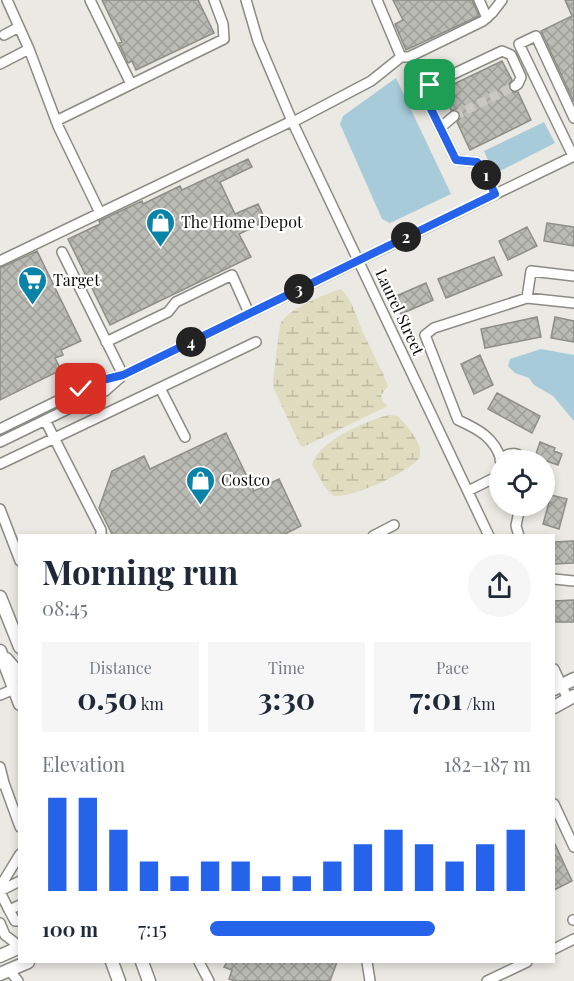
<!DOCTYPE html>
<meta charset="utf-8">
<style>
:root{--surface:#fff;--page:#f6f6f7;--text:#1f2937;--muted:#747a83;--accent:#2563eb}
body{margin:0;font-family:"Playfair Display",serif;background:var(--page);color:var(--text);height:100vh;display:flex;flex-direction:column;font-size:22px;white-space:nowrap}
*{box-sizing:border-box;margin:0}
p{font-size:20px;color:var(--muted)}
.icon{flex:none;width:33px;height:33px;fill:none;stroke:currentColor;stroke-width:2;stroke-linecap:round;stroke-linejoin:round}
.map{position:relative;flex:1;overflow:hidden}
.panel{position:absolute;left:18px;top:534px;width:537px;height:429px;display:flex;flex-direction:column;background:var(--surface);border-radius:0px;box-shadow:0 3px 9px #0003}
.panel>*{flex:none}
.tools{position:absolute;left:489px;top:450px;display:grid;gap:12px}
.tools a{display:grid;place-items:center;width:66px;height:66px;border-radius:50%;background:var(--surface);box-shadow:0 3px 9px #0003;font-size:30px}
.pin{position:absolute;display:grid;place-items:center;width:51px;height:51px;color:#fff;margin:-26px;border-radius:12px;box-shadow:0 3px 9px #0006}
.km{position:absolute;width:30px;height:30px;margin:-15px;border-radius:50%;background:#222;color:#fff;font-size:16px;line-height:30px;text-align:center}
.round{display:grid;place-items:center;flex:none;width:63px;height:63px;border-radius:32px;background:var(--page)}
.summary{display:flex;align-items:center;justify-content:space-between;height:102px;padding:0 24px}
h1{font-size:33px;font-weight:700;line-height:45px}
.figures{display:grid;grid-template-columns:repeat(3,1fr);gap:9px;height:102px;padding:6px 24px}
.figures div{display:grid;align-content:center;border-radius:0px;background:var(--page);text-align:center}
.figures b{font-size:30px;font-weight:700}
.figures small{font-size:16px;font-weight:400}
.figures p{font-size:16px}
.chart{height:168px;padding:12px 24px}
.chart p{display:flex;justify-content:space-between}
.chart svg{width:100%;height:108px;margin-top:6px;stroke:var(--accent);stroke-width:6}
ul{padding:0 24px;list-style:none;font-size:20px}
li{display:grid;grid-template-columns:96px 72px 1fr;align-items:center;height:45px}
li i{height:15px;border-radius:8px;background:var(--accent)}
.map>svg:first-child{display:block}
.wetland{fill:url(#wetland-marsh)}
.water{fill:#a8cbda}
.building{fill:url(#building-cross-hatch);stroke:#8e8e88;stroke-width:1.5}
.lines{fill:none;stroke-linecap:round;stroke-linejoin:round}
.minor-tunnel{stroke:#c9c8c2;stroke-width:9;stroke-dasharray:9 4.5;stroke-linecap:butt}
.minor-casing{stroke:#8b8b85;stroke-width:12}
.major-casing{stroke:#8b8b85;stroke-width:15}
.minor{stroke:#fff;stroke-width:9}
.major{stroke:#fff;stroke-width:12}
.route-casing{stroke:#fff;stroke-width:12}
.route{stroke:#2563eb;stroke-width:8}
.labels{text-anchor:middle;stroke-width:4.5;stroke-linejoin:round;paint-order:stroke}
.poi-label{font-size:16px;fill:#0b0b09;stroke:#fffffe;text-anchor:start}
.street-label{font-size:16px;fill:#0b0b09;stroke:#fffffe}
</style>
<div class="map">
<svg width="574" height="981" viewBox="0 0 574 981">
<defs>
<pattern id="wetland-marsh" width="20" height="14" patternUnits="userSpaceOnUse" patternTransform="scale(1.5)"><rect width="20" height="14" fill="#e0dcbf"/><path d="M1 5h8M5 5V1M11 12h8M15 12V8" fill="none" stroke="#bfbba3"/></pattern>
<pattern id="building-cross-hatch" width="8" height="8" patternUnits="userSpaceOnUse" patternTransform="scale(1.5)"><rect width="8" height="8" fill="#bbbbb5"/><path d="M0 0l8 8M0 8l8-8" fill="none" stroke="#9f9f9a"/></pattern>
</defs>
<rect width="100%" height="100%" fill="#eae9e3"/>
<path class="wetland" d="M341,289C353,301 357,319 364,335C372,352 381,368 388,386L381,395L383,402L388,406L303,447L300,445L274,389L273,381L280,325C285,310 325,294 341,289Z
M388,415L398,416C406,426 423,442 420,456C417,469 345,502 333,495C324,490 319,474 312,465C318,441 366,421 388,415Z"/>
<path class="water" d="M396,78L451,194L390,223L382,219L340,124L343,116Z
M544,122L555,143L494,174L484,151Z
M541,349L574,355V421L553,396L534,385L529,378L515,373L508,366L510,359Z"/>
<path class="building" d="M102,0H198L214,33L136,70L132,61L128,63L119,43L122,42Z
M393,0H472L479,16L406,50L395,24L403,20Z
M565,0H574V102L541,31L572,16Z
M502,61L512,80L509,84V89L513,92H518L531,120L470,150L457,122L460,118L459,112L456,110H451L441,90Z
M248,159L252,167L220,182L235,214L258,204L266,221L239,234L251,257L110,325L68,239L100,224L99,221L142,201L143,204L180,186L182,190Z
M547,223L574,227V246L544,241Z
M527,227L537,246L508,260L499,241Z
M37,251L81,341L61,350L63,355L55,358L61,370L0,400V268Z
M494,257L502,275L446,298L438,279Z
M426,283L433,300L401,314L394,297Z
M537,317L541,337L485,348L481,329Z
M555,317L574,321V342L551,338Z
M480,355L493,385L474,394L461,364Z
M497,393L540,416L532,433L488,409Z
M226,433L254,491L279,479L301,526L281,536H113L99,508L112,471L144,456L150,469Z
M540,442L555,448L554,451L562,454L558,465L535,457Z
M551,495L567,499L559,529L543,524Z
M574,541V563L554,564V542Z
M574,600V622H554V601Z
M554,842L572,881L554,890Z
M227,962H337L330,981H235L229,979L232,970L224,967Z"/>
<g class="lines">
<path class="minor-tunnel" d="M454,116L515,86"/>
<defs>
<path id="minor" d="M7,0L29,49L58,126L100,213
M90,0L131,84
M246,0L258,41L292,121L489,536
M377,0L401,57
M479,0L487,18
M4,35L19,27
M0,64L29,49
M56,121L224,39L223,24L214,0
M293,122L371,81L401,57H409L483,21L492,13L502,0
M440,128L454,116
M573,156L519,44L536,36L574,118
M495,194L484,170L477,162L456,160L428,103L427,92L430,85L502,51L511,55L521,77L518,84L515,86
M62,252L123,375
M0,261L292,121
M527,298L531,271L574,276
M106,342L168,312L176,302L232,275L249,313
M160,388L185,437
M45,420L101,530V536
M0,429L98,381L123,375L574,156
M0,442L105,391L121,377
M500,460C508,452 517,451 525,460
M501,460C495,438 478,429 458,420L425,335L434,328L527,298L574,303
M0,464L256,342
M468,491L500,475
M0,509L20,561
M373,536L394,525
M519,536L516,526L520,506
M554,579L574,581
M554,669L568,699
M0,695L14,689
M0,767L4,783
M0,784L4,783L20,827
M554,804L574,847
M0,887L20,854
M0,891L20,881
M0,892L9,910L20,905
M9,910L15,921H20
M573,920H574
M0,923L5,935L14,942L18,948
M554,949L574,939
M199,962L209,981
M367,962L370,981
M9,970L18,981
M487,981L527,962"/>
<path id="major" d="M0,597L20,647
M0,651L20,704
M6,659L20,675
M554,689L574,679
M554,707L574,696
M0,956L20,947
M112,962L119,981
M142,962L149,981
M0,974L28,962"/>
</defs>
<use href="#minor" class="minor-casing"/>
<use href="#major" class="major-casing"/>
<use href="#minor" class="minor"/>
<use href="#major" class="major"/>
</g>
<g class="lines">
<defs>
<path id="route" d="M81,389L98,381L123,375L495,194L484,170L477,162L456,160L428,103L427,92L430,85"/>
</defs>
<use href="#route" class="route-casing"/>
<use href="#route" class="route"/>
</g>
<defs>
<symbol id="shop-pin" viewBox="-11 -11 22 30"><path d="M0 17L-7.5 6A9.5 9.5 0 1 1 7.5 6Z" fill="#0a83a8" stroke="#fffffe"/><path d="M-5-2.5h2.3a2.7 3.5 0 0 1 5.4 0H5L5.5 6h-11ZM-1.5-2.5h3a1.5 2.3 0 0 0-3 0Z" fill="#fff"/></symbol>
<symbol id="supermarket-pin" viewBox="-11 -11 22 30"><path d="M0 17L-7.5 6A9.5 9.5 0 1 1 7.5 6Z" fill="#0a83a8" stroke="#fffffe"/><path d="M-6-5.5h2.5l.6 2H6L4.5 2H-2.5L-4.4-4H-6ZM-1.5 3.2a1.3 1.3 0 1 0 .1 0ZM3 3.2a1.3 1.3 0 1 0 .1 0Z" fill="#fff"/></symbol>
</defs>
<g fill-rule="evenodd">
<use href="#shop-pin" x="144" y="206" width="33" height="45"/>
<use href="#supermarket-pin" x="16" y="264" width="33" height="45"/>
<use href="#shop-pin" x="184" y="464" width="33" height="45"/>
</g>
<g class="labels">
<g class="poi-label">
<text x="181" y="228">The Home Depot</text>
<text x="53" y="286">Target</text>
<text x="221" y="486">Costco</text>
</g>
<g class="street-label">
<text transform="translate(400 312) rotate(65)" y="6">Laurel Street</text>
</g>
</g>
</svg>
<div class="tools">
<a><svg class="icon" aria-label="locate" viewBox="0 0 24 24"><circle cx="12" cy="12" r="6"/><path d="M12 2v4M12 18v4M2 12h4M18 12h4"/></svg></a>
</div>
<div class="pin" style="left:430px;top:85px;background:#1e9e55"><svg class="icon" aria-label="arrive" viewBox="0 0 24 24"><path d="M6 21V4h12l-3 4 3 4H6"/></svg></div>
<div class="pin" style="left:81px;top:389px;background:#d93025"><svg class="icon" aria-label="check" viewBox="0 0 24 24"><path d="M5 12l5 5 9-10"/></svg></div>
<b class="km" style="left:486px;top:175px">1</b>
<b class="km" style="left:406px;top:237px">2</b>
<b class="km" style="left:299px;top:289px">3</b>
<b class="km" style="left:191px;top:342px">4</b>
<section class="panel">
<div class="summary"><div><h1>Morning run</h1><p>08:45</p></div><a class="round"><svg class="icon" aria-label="share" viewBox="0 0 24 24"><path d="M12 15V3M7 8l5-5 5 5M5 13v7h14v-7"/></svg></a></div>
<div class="figures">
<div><p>Distance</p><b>0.50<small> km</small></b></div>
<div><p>Time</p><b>3:30</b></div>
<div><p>Pace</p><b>7:01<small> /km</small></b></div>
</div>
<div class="chart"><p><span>Elevation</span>182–187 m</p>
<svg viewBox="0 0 160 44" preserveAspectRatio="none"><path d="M5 44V6M15 44V6M25 44V19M35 44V32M45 44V38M55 44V32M65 44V32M75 44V38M85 44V38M95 44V32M105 44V25M115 44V19M125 44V25M135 44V32M145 44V25M155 44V19"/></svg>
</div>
<ul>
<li><b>100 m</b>7:15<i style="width:70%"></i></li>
</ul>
</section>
</div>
